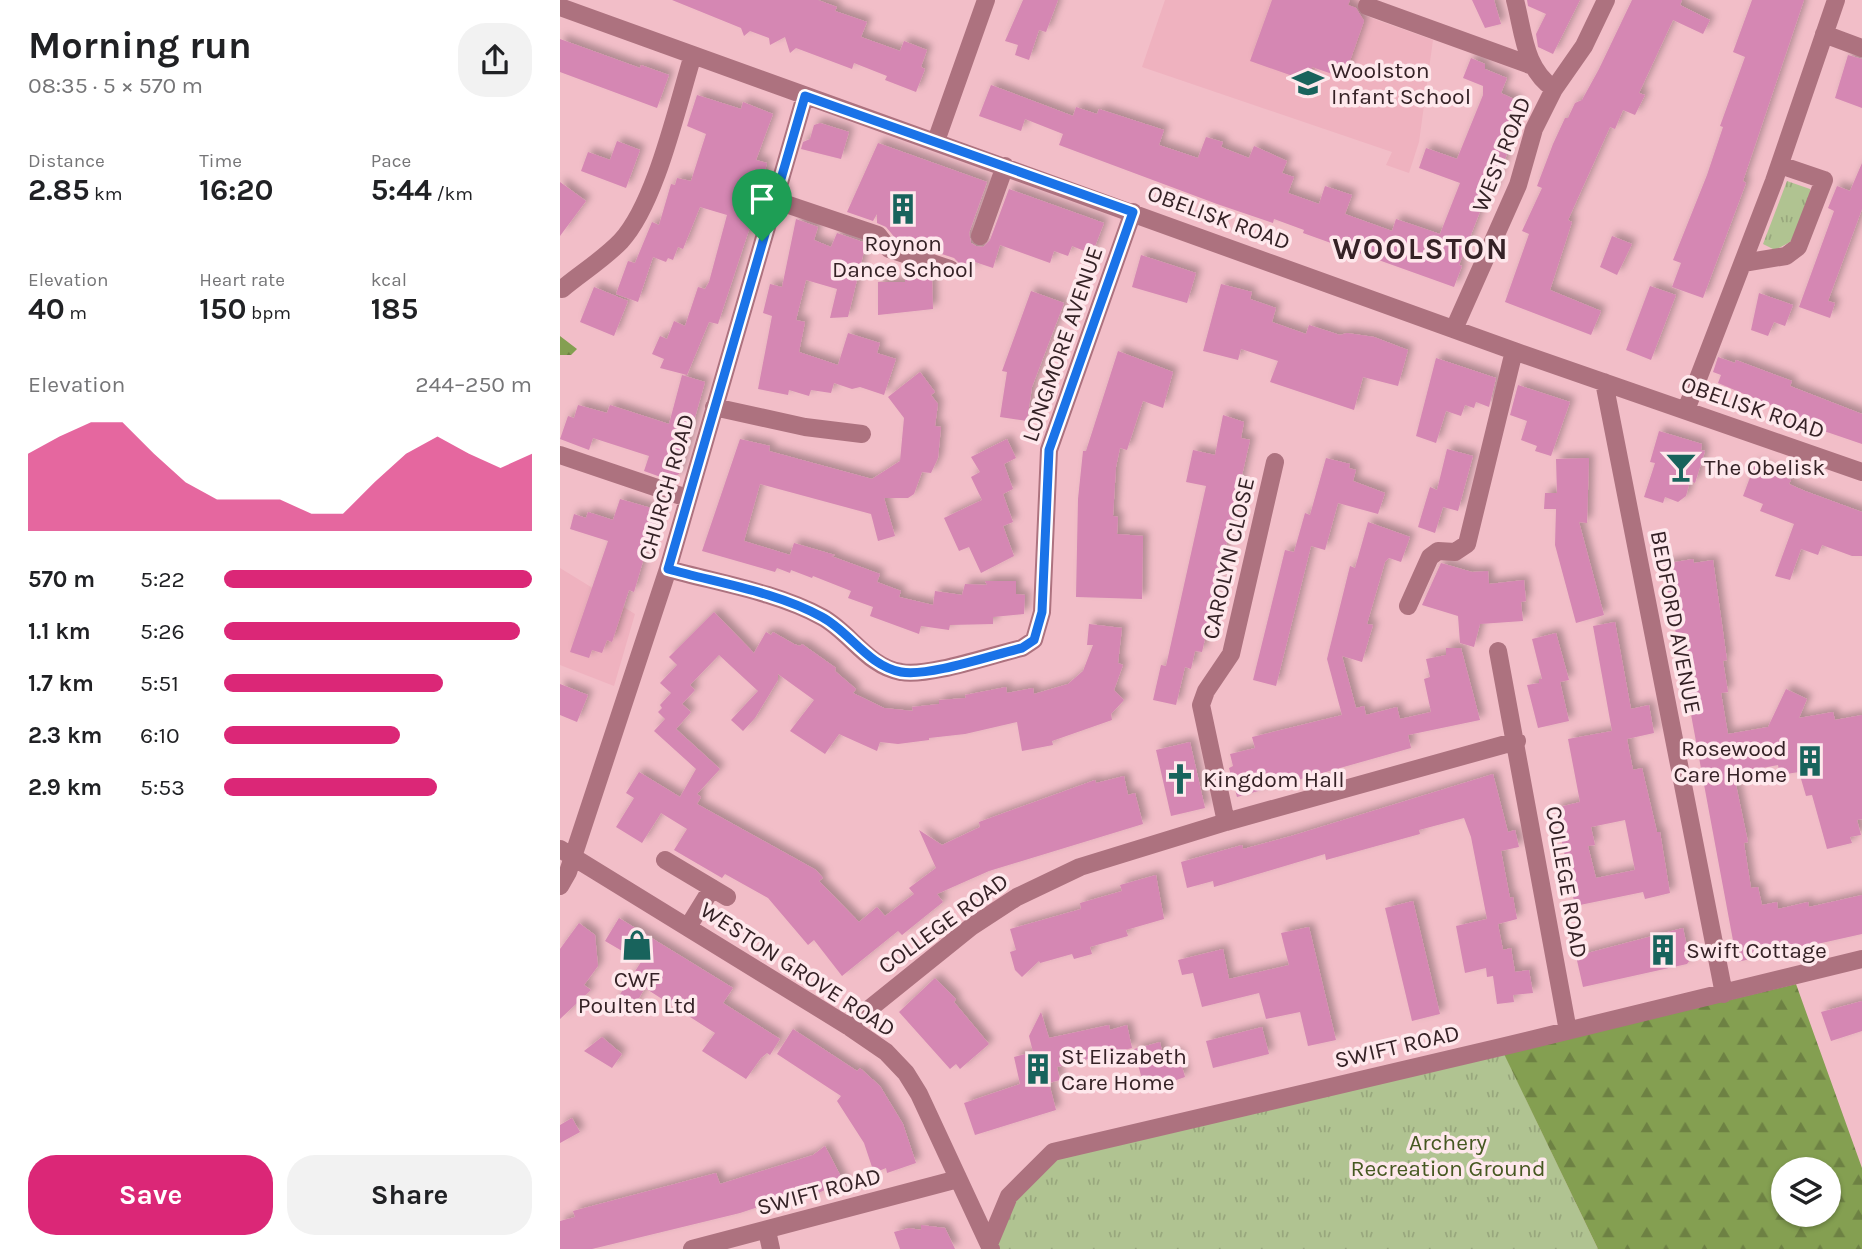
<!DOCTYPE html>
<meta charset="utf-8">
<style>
:root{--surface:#fff;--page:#f2f2f2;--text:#202124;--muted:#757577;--accent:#db2777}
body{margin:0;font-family:Karla,sans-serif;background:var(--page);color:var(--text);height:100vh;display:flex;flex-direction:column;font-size:26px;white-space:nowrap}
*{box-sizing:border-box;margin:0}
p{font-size:23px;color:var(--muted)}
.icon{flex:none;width:38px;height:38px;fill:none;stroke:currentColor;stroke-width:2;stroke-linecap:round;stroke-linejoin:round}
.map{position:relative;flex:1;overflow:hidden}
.details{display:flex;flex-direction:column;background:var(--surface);width:560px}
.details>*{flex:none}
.controls{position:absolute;left:1211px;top:1157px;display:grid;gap:14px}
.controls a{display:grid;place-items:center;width:70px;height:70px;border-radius:50%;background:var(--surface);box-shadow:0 2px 5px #0004;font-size:35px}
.pin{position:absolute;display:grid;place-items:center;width:60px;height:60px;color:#fff;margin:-72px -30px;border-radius:50% 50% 50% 0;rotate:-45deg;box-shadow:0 0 7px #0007}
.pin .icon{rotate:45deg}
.round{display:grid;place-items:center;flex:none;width:74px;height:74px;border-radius:28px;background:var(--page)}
.summary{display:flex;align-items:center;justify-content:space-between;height:119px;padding:0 28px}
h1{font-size:38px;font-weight:700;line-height:52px}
.figures{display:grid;grid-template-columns:repeat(3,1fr);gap:10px;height:119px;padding:7px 28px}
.figures div{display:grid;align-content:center}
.figures b{font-size:30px;font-weight:700}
.figures small{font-size:19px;font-weight:400}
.figures p{font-size:19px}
.chart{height:196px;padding:14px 28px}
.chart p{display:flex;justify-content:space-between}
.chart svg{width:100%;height:126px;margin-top:7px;fill:var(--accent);opacity:.7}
.primary-button{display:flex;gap:14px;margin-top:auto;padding:14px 28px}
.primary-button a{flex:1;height:80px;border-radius:28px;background:var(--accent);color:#fff;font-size:28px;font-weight:700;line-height:80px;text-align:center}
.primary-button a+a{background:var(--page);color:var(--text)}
ul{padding:0 28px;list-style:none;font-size:23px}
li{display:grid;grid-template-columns:112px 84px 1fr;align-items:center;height:52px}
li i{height:18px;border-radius:9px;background:var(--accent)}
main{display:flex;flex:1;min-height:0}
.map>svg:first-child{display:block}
.built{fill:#efb2bf}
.grass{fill:url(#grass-tufts)}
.forest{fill:url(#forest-firs);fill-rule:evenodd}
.building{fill:#d587b3;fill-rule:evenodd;filter:url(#shadow)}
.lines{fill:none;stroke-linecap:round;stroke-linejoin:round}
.minor{stroke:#ad727f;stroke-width:18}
.route-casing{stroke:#fff;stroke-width:14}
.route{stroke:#1a73e8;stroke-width:9}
.labels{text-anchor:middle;stroke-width:7;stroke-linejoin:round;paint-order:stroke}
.poi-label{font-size:23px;fill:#352226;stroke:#fee8ec;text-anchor:start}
.street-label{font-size:23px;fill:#352226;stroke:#fee8ec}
.park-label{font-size:23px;fill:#465821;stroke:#fee8ec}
.district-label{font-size:30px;font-weight:bold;letter-spacing:2px;fill:#352226;stroke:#fee8ec}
</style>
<main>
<section class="details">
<div class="summary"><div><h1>Morning run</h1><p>08:35 · 5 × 570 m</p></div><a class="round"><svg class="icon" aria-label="share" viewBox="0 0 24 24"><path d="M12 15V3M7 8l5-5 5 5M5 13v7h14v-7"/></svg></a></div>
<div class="figures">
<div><p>Distance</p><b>2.85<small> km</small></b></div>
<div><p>Time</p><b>16:20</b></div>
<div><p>Pace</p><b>5:44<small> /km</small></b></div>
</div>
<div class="figures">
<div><p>Elevation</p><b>40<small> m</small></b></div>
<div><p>Heart rate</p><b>150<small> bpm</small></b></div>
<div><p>kcal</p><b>185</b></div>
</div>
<div class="chart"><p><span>Elevation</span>244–250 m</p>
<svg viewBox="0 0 160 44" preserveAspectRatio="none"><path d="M0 44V17L10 11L20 6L30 6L40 17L50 27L60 33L70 33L80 33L90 38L100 38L110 27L120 17L130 11L140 17L150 22L160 17V44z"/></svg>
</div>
<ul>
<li><b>570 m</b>5:22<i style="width:100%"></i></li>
<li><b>1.1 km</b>5:26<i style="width:96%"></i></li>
<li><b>1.7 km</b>5:51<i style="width:71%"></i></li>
<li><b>2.3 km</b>6:10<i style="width:57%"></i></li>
<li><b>2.9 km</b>5:53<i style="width:69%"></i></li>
</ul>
<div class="primary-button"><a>Save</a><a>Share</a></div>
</section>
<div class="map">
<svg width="1302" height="1249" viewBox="0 0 1302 1249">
<defs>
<pattern id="grass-tufts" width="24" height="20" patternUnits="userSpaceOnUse" patternTransform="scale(1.75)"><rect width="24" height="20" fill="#b0c391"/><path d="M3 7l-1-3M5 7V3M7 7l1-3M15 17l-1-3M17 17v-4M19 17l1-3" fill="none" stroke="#98a77d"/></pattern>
<pattern id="forest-firs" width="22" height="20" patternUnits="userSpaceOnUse" patternTransform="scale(1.75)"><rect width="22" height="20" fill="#849f51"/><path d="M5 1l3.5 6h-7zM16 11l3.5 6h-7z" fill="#6d8143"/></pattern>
<filter id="shadow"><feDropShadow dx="5" dy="-5" stdDeviation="3.5" flood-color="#0004"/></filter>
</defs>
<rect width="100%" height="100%" fill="#f2bec8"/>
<path class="built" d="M605,0H808L803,15L873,40L859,142L849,173L826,165L832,152L582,67Z
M0,568L75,614L54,686L0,665Z"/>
<path class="grass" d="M1227,181L1250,189L1251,193L1232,241L1215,250L1203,244Z
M941,1047L1038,1249H431L449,1196L493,1152Z"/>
<path class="forest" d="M0,336L17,349L11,355H0Z
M1236,984L1302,1168V1249H1038L944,1054ZM1223,1169H1269V1214H1223Z"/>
<path class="building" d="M112,0H258L277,7L275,11L307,22L301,37L340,51L344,41L367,50L361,67L365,69L356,92L325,80L327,76L294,63L292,69L236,48L230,53L225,37L210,45L209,38L190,31L184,36L181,28Z
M463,0H498L486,32L479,30L469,60L455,55L458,45L445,41Z
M712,0H790L788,5L796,8L804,21L784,78L752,67L747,81L690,61Z
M912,0H934L941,24L925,28Z
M967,0H1020L993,54L978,47L976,34L986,14L968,6Z
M1072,0H1122L1120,5L1150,20L1143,34L1113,20L1079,93L1085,95L1075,115L1063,110L1055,129L1050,127L1008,220L1012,222L990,290L1041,311L1031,335L945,302L969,234L962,231L982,188L977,186L993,144L1005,118H1008L1015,103L1022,100L1039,69Z
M1192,0H1244L1183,181L1186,183L1143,298L1112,287L1121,263L1113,260L1147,175L1163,127L1160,126L1185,57L1173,52Z
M0,39L80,68L81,65L109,75L97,108L0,72Z
M1288,55L1302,59V108L1275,98Z
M911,58L925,64V69L947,78L941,93L958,101L939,151L947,154L931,195L927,194L899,265L902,266L894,287L743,233L744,230L714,219L713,223L657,204L499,145L503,134L465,119L461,131L419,116L431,85L513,116L516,107L537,114L539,109L604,130L599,145L638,158L646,137L663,142L661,147L689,158L694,146L727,161L722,173L734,177L728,193L759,204L765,186L792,195L785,214L832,231L836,219L880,234L900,183L859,168L866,148L897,159L923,95V86L903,78Z
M137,95L181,109L183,102L213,114L196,160L207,163L189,230L158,324L149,322L127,375L100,368L104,359L92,354L100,336L107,339L114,321L125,326L138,287L145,289L149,282L167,215L140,207L123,249L118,247L113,260L108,258L106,262L93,257L78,302L56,294L68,261L75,263L92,222L99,225L111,184L115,185L117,178L131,181L146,134L127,126Z
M260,123L289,132L281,159L241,149L243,142L250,139L254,125Z
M57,141L80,150L66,188L21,171L28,152L50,160Z
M318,143L427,182L409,233L411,243L416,246L423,247L430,240L449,189L544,223L532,254L512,246L508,256L494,251L490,263L440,245L433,268L415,262L413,270L401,265L394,258L336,239L326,227L317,223V214L313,221L287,212Z
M1302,163V209L1268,301L1275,303L1270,318L1239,307L1274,211L1268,208L1277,186L1290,191Z
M0,182L26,201L0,236Z
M236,219L258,227L254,240L271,247L277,233L306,243L288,317L270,318L277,289L246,280L236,320L245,322L239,352L278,365L288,333L320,343L317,353L336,359L324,395L300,387L292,389L274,383L271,393L251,390L249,396L229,390L228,395L198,389L212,316L203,313L210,284L222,287Z
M1052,236L1072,244L1057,275L1040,267Z
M581,255L636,273L627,303L572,287Z
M372,278L373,309L318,315V282H345V279Z
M661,284L692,292L690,299L716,308L712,322L746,334L749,325L780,335L787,333L814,337L848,350L838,386L803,377L794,410L710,382L718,361L681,349L678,360L643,351Z
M1090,286L1116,295L1091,360L1066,350Z
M34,287L68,301L54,336L20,322Z
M471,291L504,303L472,387L467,421L440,417L447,372L442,371Z
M1199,293L1233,305L1225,326L1214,322L1208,336L1191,330Z
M558,351L613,372L603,408L583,401L567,450L560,448L556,467L553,516L558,517L557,534L583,536L582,599L516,597L518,499L523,451H526Z
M1158,357L1175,363L1176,360L1232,381L1230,386L1302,414V444L1261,430L1263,427L1158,383L1161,375L1153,372Z
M876,358L936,378L929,407L916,402L914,408L905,405L901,416L886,411L876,443L856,436Z
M360,372L375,392L371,395L378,404L375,426L381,427L378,458L371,473L362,472L354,494L348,498H324L335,536L318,541L311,514L200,484L184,541L230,555L234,543L275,555L271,556L320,574L317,582L341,591L339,597L373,605L375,591L402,595L405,584L427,585L425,581H456V594L465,595L464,614L433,617V624L390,625L389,630L361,626L359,634L310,616L313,607L288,598L291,591L253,576L252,578L231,570L230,573L217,568L215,572L142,551L180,439L210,446L209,451L312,479L340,461L344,418L328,397Z
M122,375L145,382L119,474L109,480L84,471L89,456L33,438L29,450L0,439L8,416L14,418L18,405L47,413L50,405L109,424Z
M958,385L1010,402L991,456L975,451L977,446L961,440L967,421L950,415Z
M663,415L684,422L681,438L690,440L642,652L635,651L631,669L625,667L616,705L593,700L601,665L606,666L646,486L626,482L633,450L655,455Z
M1099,431L1142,444L1141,450L1145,451L1135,483L1130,481L1126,496L1118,502L1105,497L1103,503L1084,497L1095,463L1090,462Z
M447,439L456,458L444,464L453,489L443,494L453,522L443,526L454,556L421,573L409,547L399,551L384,518L422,500L411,477L420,472L411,457Z
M887,449L913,456L898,511L883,507L875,533L858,527L870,487L877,490Z
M766,458L790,464L789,468L796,470L793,481L825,493L818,514L778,503L765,550L751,546L716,686L693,680L725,550L734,552L745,513L750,515Z
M1029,458L1027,523L1019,522L1044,615L1016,623L995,545L996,509H984L985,493H997L996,459Z
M1195,464L1231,480L1229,484L1245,491L1302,512V556H1292L1262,545L1258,555L1241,549L1230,580L1215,576L1234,524L1200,511L1203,504L1183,496Z
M60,499L98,510L74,592L69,590L52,642L47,640L42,653L32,650L29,658L10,652L48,541L10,529L14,514L26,518L28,512L53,520Z
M808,522L850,537L841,562L829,558L825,562L807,624L813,625L802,662L782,656L796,708L804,706L806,715L837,707L840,719L871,712L864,679L870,677L866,659L886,655V648H901L920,720L848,735L851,748L677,797L669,768L673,766L670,754L695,748L692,737L782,715L767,659L790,566L795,568Z
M1133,559L1134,563L1153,560L1167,660L1163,661L1168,692L1161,693L1168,734L1208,727L1226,689L1247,699L1239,718L1273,712L1275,720L1302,715V819L1297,820L1301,835L1290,837L1292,843L1267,849L1252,795L1246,796L1239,772L1220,775L1218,765L1181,772L1183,779L1175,780L1188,842L1184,843L1191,888L1198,887L1202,905L1217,902L1218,909L1248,902L1249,907L1302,895V934L1177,962L1103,564Z
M881,563L912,572L928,571L929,584L964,580L966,601L961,602L963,621L920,624L914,647L900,643L898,616L862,605Z
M154,612L194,653L206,632L211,635L213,632L234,644L240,646L242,644L276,668L275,671L296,689L293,693L324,708L353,711L352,707L379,704V700L406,698L405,695L446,687L447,693L473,688L474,694L508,684L523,671L533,645H527L529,624L562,628L558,663L563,665L554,690L564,700L551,714L552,720L492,741L493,745L462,751L457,722L405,734L369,738V740L338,744L320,742L317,751L279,734L265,754L230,731L254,700L218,674V680L195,718L183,731L171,720L198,691L159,655L130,685L135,690L122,704L131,712L116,729L160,769L137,794L141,797L137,804L256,870L263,878L259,881L299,922L317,907L325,916L354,894L349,888L376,868L359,830L382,845L420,827L419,822L535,780L536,783L564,776L568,795L575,793L583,824L429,871L377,894L383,902L342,935L338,931L282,976L254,940L248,945L208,898L165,874L162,878L114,850L127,829L101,813L82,843L56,827L74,798L66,793L79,772L120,797L136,769L94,731L105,719L98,712L102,708L100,705L111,693L100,683L117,665L109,657Z
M1055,622L1071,709L1089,705L1094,733L1067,739L1073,770L1082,768L1097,832H1100L1110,893L1085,899L1083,892L1015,906L995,808L1020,802L1008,739L1052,731L1033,626ZM1065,820L1075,870L1036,878L1028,846L1035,845L1031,827Z
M996,633L1009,680L1000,682L1009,721L978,728L967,685L979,683V679H982L972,639Z
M0,684L28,695L17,722L0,715Z
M630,742L645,808L611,816L596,750Z
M933,774L948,832L955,830L959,847L941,851L950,898L953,897L957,919L938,924L943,950L951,948L955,972L969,970L973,993L953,995L954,1002L937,1004L933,976L927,977L926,968L905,973L896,926L927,919L911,837L904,818L859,830L860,834L766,860L765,854L654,887L653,881L627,888L621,862L682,845L683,849L731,836Z
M596,875L604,919L566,930L568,936L530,947L532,954L514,959L512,954L480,963L479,961L462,977L455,970L450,952L456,950L450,929L521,909L520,903L562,891L560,885Z
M853,901L880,1014L852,1021L825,908Z
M59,918L173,988L163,1003L220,1039L210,1055L207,1053L201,1058L186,1079L142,1051L155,1033L85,988L70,1013L55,1002L81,962L45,941Z
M19,923L35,935L38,966L24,985L31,990L0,1019V949Z
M749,927L776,1040L748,1046L740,1012L706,1019L699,993L642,1007L633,973L622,975L618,960L663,949L669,979L729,965L721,933Z
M1123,928L1130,960L1127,964L1023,987L1016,956Z
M375,978L396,999L394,1002L429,1044L400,1069L396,1064L390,1069L339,1012Z
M1302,1001V1031L1271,1041L1261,1012Z
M481,1012L489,1038L549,1025L550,1030L567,1025L572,1048L497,1067L500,1080L489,1083L496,1110L415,1135L404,1103L460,1084L454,1057L473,1052L469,1036Z
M702,1027L709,1054L653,1068L646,1041Z
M233,1029L297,1071L300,1068L320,1086L343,1124L356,1163L327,1173L326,1168L314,1173L304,1143L277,1101L281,1096L217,1054Z
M42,1037L62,1054L52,1068L24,1051Z
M600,1042L603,1056L618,1052L625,1077L585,1091L574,1049Z
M12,1118L20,1132L0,1143V1125Z
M265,1146L288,1190L274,1195L271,1187L250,1197L247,1191L180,1213L32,1249H0V1221L15,1217L13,1211L156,1173L160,1184L253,1155Z
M361,1225L385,1228L395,1249H340L334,1232L349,1228L361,1230Z"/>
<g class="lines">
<path class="minor" d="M955,0C964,34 964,68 994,89
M807,6L970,65
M0,7L954,351L1302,472
M1264,34L1302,48
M376,141L426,0
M214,200L318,235L329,249L390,269
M420,236L445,166
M1183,263L1226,256L1238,247L1264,180L1220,165
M2,289C21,273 44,259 61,241C96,203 117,106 133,55
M894,329L958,185L974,129L994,89L1024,46L1046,0
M1044,382L1164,994
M154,407L245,427L302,434
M1126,410L1214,181L1276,0
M0,455L127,498
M108,569C158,583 216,592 262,617C290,632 308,667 341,672C369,677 431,655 462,648L474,640L482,612L489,450L573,212
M848,606L870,557L878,551L895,552L907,544L954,351
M938,651L1008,1031
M666,822L641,705L646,691L671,654L715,462
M0,849L288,1026L326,1052L346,1073L359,1094L431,1249
M105,860L167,897
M0,886L8,872L108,569L245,96
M128,927L152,888
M288,1026L411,927L457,897L520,867L666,822L957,741
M207,1231L211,1249
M429,1244L449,1196L493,1152L941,1047L1302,959
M132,1249L398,1179"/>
</g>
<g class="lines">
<defs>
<path id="route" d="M245,96L573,212L489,450L482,612L474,640L462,648C432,655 369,677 341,672C308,666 290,632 262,617C217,592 158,583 108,569Z"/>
</defs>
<use href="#route" class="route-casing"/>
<use href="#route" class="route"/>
</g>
<defs>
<symbol id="school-bare" viewBox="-9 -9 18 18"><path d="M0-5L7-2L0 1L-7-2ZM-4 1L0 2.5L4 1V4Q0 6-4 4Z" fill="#18635c" stroke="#fee8ec" stroke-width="2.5" paint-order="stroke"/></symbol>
<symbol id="building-bare" viewBox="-9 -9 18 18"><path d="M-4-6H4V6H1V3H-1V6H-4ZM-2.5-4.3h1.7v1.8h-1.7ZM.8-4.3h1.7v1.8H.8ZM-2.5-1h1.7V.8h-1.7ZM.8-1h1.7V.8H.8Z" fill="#18635c" stroke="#fee8ec" stroke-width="2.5" paint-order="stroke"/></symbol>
<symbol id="bar-bare" viewBox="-9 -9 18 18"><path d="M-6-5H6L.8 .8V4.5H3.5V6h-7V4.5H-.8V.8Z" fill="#18635c" stroke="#fee8ec" stroke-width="2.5" paint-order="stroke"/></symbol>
<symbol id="church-bare" viewBox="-9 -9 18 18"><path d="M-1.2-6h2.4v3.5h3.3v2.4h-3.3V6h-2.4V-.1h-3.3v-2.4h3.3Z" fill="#18635c" stroke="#fee8ec" stroke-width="2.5" paint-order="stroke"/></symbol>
<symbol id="shop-bare" viewBox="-9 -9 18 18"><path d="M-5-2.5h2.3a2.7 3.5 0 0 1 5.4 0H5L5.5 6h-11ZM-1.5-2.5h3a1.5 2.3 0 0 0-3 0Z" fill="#18635c" stroke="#fee8ec" stroke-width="2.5" paint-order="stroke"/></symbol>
</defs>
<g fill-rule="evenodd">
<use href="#school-bare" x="726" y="61" width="44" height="44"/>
<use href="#building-bare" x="321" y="187" width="44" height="44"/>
<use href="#bar-bare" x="1099" y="445" width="44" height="44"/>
<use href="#building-bare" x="1228" y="739" width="44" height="44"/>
<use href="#church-bare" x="598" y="757" width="44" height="44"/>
<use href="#shop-bare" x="55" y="923" width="44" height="44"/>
<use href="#building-bare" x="1081" y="928" width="44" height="44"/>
<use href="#building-bare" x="456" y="1047" width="44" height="44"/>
</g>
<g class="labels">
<g class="poi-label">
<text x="771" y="78">Woolston<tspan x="771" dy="26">Infant School</tspan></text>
<text x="343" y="251" text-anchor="middle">Roynon<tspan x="343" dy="26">Dance School</tspan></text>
<text x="1144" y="475">The Obelisk</text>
<text x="1227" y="756" text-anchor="end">Rosewood<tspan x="1227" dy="26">Care Home</tspan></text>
<text x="643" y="787">Kingdom Hall</text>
<text x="1126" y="958">Swift Cottage</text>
<text x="77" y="987" text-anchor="middle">CWF<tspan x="77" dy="26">Poulten Ltd</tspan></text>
<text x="501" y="1064">St Elizabeth<tspan x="501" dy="26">Care Home</tspan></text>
</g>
<g class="street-label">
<text transform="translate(941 154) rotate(-68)" y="8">WEST ROAD</text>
<text transform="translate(659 217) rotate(20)" y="8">OBELISK ROAD</text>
<text transform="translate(502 344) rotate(-71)" y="8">LONGMORE AVENUE</text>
<text transform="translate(1193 407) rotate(19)" y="8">OBELISK ROAD</text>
<text transform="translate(106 487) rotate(-74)" y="8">CHURCH ROAD</text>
<text transform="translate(668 558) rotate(-77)" y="8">CAROLYN CLOSE</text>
<text transform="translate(1116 622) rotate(79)" y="8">BEDFORD AVENUE</text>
<text transform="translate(1007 882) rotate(80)" y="8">COLLEGE ROAD</text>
<text transform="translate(383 923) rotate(-36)" y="8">COLLEGE ROAD</text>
<text transform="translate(238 969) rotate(33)" y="8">WESTON GROVE ROAD</text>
<text transform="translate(837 1046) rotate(-13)" y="8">SWIFT ROAD</text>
<text transform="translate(259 1191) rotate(-15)" y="8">SWIFT ROAD</text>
</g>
<g class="park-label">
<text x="888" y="1150">Archery<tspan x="888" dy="26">Recreation Ground</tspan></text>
</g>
<g class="district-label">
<text x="861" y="259">WOOLSTON</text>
</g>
</g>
</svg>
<div class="controls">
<a><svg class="icon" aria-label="layers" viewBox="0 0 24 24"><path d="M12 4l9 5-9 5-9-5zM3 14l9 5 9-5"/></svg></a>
</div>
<div class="pin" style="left:202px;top:241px;background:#1e9e55"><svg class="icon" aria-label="arrive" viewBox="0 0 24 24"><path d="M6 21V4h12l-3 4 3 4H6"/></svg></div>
</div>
</main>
